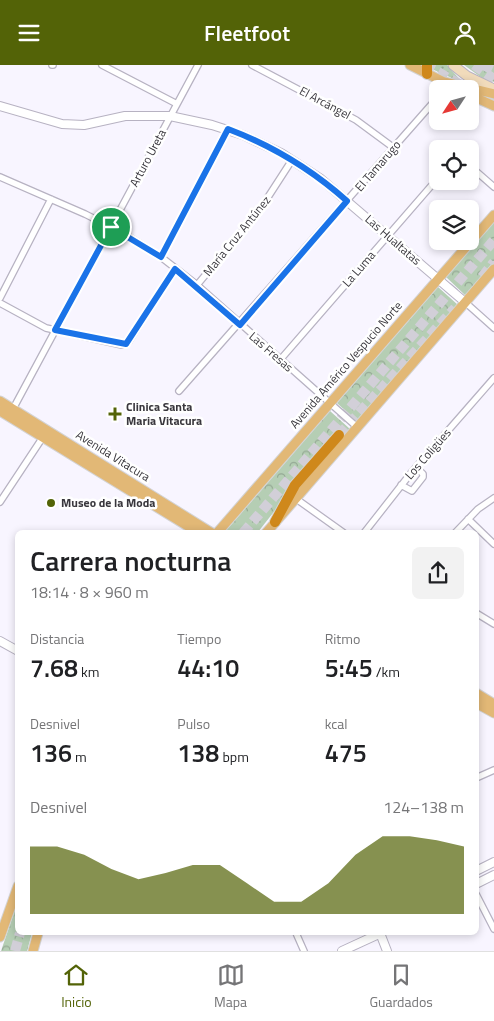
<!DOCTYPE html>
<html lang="es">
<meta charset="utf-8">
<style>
:root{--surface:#fff;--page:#f2f2f2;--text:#202124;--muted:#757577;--line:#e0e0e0;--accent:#536307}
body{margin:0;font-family:"Titillium Web",sans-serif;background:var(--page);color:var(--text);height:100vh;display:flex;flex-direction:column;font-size:19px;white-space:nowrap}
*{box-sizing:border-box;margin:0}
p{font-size:16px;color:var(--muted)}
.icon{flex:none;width:28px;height:28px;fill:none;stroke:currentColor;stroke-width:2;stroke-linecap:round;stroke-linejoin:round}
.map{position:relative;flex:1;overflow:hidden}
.details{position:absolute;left:15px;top:465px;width:464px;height:405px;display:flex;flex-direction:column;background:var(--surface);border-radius:8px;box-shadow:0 2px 8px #0003}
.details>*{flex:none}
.needle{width:32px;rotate:234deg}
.controls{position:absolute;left:429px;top:15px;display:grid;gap:10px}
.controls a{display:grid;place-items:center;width:50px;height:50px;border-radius:8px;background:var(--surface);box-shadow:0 2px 8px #0003;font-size:25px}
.pin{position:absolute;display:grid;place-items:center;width:42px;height:42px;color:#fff;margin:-21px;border:2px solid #fff;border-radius:50%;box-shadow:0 1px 5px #0007}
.round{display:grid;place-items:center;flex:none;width:52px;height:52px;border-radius:8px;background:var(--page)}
.summary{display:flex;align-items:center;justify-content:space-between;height:85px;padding:0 15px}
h1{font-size:28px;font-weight:600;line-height:38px}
.figures{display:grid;grid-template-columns:repeat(3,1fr);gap:8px;height:85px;padding:5px 15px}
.figures div{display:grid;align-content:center}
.figures b{font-size:25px;font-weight:600}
.figures small{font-size:14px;font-weight:400}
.figures p{font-size:14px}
.chart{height:140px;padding:10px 15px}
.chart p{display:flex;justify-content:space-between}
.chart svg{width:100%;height:90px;margin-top:5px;fill:var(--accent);opacity:.7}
header{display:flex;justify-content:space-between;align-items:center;height:65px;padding:0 15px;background:var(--accent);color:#fff;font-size:22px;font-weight:600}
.dock{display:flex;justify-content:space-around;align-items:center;height:70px;border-top:1px solid var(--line);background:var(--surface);font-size:14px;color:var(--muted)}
.dock a{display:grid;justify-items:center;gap:2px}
.dock .current{color:var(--accent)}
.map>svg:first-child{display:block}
.grass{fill:url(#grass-dots)}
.park{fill:url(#park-crowns)}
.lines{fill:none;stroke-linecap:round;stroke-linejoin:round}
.motorway-tunnel{stroke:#d2cfd8;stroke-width:10;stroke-dasharray:10 5;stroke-linecap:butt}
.minor-casing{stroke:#b7b2c2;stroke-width:8}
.tertiary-casing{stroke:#b7b2c2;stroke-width:10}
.secondary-casing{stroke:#b7b2c2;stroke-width:11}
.primary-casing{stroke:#d3d3d4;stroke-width:11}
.motorway-casing{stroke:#d3d3d4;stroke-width:12}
.minor{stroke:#fff;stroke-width:5.5}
.tertiary{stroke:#fff;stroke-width:8}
.secondary{stroke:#f1dbbb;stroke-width:9}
.primary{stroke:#e2b876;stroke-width:9}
.motorway{stroke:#cf881b;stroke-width:10}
.route-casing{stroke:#fff;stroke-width:10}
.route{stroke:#1a73e8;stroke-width:6}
.poi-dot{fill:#536307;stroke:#fff;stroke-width:2}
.labels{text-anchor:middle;stroke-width:5;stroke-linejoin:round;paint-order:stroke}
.street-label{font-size:12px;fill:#39373d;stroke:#fff}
.poi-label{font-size:12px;font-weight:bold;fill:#39373d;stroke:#fff;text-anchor:start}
</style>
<header><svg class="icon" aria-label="menu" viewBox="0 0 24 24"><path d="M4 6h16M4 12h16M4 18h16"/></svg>Fleetfoot<svg class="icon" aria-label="person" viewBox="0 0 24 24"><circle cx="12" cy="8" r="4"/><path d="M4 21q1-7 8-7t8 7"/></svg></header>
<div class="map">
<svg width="494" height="886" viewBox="0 0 494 886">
<defs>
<pattern id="grass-dots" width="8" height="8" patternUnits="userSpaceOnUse" patternTransform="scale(1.25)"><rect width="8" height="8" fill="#b5ceb4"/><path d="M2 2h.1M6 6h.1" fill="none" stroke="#94a894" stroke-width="1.8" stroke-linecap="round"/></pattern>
<pattern id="park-crowns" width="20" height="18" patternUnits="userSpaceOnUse" patternTransform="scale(1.25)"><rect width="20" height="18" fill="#b5ceb4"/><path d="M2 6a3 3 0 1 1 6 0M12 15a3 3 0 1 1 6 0" fill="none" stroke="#94a894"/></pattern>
</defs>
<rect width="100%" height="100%" fill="#f8f5ff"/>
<path class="grass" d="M434,0H447L463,18L434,5Z"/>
<path class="park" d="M464,0H494V17L482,13Z
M494,156V196L466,231L446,212Z
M438,222L458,240L356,356L337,338Z
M330,346L350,364L344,371L337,367L258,467L224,468Z
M17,839L18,868H32L27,886H1Z"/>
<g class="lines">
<path class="motorway-tunnel" d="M425,0L494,38
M474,0L494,14
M483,0L494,5
M482,212L494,197
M339,370L455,243
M243,468L494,175
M15,886L20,868"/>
<defs>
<path id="minor" d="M52,0H53
M102,0L177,39
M252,0L356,55L394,83
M441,24V16
M470,101L494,122
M0,112L85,149L123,168L161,192L197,220L357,362
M161,192L228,65
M197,220L259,146L292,95
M0,233L51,134
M0,238L46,263L122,280L129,276L175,203
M466,238L494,263
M280,295L438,113
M179,326L438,32
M13,344L198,0
M401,420L412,426L423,412V409L416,402
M295,433L344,468
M0,437L43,372
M468,454L494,479
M364,468L411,408L494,313
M455,468L478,444L494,433
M476,548L494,559
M476,713L494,705
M476,829L494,864
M296,868L304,886"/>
<path id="tertiary" d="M0,41L62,59L84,60L125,51H170L212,60L243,70L281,88L321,114L466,238
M0,576L18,586
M476,806L494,797
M476,819L494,810
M380,868L387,886
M342,886L381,868"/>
<path id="secondary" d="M453,0L467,11L494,24"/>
<path id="primary" d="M410,0L446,18
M441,16L494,29
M470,30L494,41
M0,336L212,468
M0,346L199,468
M217,468L494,150
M266,468L494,204
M476,628L494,639
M476,638L494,648
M0,872L18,821
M33,886L38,868"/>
<path id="motorway" d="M427,9V0
M275,457L295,420L339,370"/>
</defs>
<use href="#minor" class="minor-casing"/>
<use href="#tertiary" class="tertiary-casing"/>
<use href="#secondary" class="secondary-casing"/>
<use href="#primary" class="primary-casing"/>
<use href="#motorway" class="motorway-casing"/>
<use href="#minor" class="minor"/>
<use href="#tertiary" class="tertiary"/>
<use href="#secondary" class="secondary"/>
<use href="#primary" class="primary"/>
<use href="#motorway" class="motorway"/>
</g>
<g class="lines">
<defs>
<path id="route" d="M228,64C273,81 311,104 347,136L240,260L175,204L126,279L55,265L111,162L161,192Z"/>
</defs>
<use href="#route" class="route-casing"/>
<use href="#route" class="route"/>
</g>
<g class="poi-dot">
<path d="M112.5 341.5h5v5h5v5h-5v5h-5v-5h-5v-5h5z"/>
<circle cx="51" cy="438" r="5"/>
</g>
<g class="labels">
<g class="street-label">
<text transform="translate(325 38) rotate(28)" y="4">El Arcángel</text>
<text transform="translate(148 93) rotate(-62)" y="4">Arturo Ureta</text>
<text transform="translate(378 101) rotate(-49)" y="4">El Tamarugo</text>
<text transform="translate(237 171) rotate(-51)" y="4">María Cruz Antúnez</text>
<text transform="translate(393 175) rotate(41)" y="4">Las Hualtatas</text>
<text transform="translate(359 204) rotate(-49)" y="4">La Luma</text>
<text transform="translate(271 287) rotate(41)" y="4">Las Fresas</text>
<text transform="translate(346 300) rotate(-49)" y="4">Avenida Américo Vespucio Norte</text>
<text transform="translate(428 389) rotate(-49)" y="4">Los Coligües</text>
<text transform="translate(113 391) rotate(32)" y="4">Avenida Vitacura</text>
</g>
<g class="poi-label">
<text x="126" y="346">Clinica Santa<tspan x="126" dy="14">Maria Vitacura</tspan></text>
<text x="61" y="442">Museo de la Moda</text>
</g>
</g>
</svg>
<div class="controls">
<a><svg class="needle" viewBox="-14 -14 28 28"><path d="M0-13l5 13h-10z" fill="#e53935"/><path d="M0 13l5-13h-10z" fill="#757577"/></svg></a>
<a><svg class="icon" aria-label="locate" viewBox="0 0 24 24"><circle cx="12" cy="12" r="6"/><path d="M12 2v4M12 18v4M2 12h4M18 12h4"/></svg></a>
<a><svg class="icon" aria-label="layers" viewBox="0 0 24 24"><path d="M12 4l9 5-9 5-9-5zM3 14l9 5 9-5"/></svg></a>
</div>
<div class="pin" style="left:111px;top:162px;background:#1e9e55"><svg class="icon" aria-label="arrive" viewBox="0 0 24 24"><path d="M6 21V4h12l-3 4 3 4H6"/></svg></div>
<section class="details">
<div class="summary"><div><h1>Carrera nocturna</h1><p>18:14 · 8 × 960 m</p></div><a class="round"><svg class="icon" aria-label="share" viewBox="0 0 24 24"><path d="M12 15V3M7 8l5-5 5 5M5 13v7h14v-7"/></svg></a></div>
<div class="figures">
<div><p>Distancia</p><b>7.68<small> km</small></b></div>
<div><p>Tiempo</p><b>44:10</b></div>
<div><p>Ritmo</p><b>5:45<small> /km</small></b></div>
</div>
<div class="figures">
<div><p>Desnivel</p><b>136<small> m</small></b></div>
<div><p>Pulso</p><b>138<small> bpm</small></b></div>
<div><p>kcal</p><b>475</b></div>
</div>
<div class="chart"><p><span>Desnivel</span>124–138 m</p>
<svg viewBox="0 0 160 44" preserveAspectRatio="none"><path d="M0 44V11L10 11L20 15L30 22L40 27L50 24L60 20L70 20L80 29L90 38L100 38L110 29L120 15L130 6L140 6L150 8L160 11V44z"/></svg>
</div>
</section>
</div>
<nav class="dock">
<a class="current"><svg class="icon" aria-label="home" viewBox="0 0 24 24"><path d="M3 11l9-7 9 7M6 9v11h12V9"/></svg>Inicio</a>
<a><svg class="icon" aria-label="map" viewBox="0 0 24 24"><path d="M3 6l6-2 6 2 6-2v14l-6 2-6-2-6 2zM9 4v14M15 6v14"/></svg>Mapa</a>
<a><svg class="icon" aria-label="saved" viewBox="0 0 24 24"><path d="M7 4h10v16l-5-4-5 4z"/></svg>Guardados</a>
</nav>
